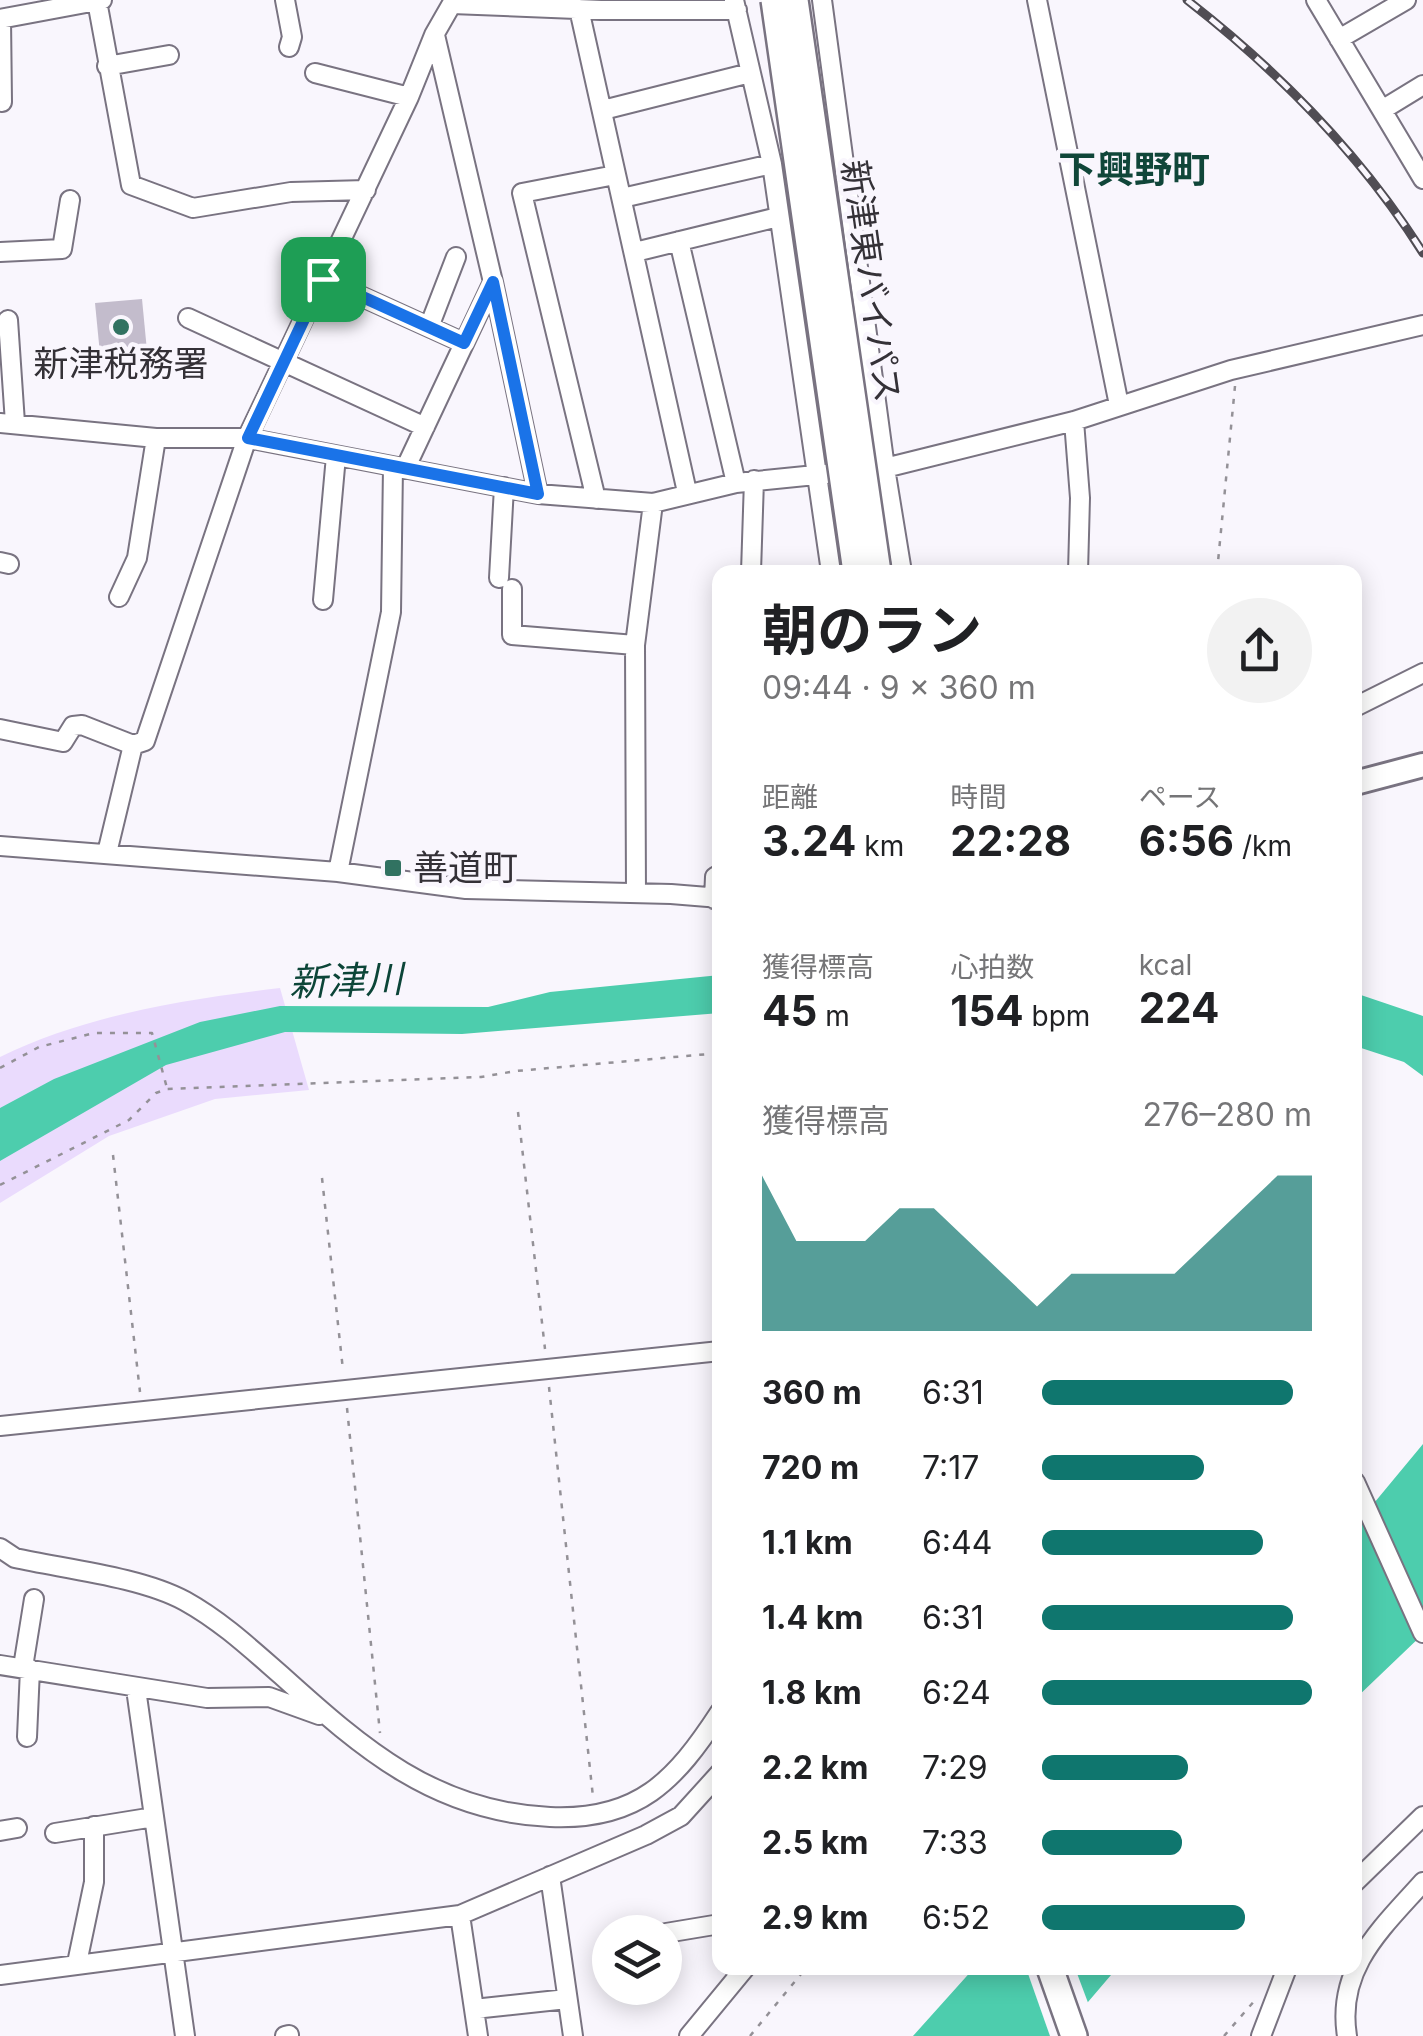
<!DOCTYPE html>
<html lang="ja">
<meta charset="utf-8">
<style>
:root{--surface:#fff;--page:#f2f2f2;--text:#202124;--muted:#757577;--accent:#0f766e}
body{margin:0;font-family:Inter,"Noto Sans JP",sans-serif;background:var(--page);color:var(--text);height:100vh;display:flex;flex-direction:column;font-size:38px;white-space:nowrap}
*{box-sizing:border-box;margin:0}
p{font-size:32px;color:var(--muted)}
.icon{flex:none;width:55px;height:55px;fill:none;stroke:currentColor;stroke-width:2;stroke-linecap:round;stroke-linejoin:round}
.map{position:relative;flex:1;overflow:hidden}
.panel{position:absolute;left:712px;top:565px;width:650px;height:1410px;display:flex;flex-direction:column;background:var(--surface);border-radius:20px;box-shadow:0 5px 25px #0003}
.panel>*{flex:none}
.fabs{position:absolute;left:592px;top:1915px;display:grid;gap:20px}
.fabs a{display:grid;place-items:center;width:90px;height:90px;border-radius:50%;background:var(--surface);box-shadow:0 5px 25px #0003;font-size:50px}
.pin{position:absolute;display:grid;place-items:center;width:85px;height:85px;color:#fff;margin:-42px;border-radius:20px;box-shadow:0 5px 15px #0006}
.round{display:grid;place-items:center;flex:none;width:105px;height:105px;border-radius:52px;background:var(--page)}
.headline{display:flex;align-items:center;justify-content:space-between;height:170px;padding:0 50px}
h1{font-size:55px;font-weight:700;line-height:75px}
.metrics{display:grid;grid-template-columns:repeat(3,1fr);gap:15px;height:170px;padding:10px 50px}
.metrics div{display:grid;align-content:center}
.metrics b{font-size:42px;font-weight:700}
.metrics small{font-size:28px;font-weight:400}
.metrics p{font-size:28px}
.chart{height:280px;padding:20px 50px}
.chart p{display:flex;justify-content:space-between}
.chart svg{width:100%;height:180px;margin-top:10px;fill:var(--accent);opacity:.7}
ul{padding:0 50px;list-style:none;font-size:32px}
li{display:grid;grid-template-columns:160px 120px 1fr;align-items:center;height:75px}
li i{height:25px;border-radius:12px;background:var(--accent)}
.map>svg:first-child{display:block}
.green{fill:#eadbfd}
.water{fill:#4dcdad}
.pier{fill:#f9f6fd}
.building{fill:#c3bccc}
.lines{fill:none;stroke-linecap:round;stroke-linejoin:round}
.minor-casing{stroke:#797381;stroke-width:22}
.major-casing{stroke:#797381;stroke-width:28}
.highway-casing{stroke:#797381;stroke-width:30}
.path{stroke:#949197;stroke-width:2.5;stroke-dasharray:5 8;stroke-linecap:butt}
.minor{stroke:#fff;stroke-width:18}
.major{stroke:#fff;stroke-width:22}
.highway{stroke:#fff;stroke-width:25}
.rail-casing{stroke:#504d54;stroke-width:9}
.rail{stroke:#f9f6fd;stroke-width:5;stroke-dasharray:15;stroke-linecap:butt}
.highway-bridge-casing{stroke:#797381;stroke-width:30;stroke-linecap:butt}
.highway-bridge{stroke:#fff;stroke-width:25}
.route-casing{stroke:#fff;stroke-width:20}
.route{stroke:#1a73e8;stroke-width:12}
.poi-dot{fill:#317261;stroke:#f9f6fd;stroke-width:4}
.labels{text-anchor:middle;stroke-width:9;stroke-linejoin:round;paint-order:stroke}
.street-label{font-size:35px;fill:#343137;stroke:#f9f6fd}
.poi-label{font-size:35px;fill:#343137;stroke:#f9f6fd}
.neighbourhood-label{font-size:38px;font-weight:bold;fill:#104639;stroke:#f9f6fd}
.water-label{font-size:38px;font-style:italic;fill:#0c4538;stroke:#f9f6fd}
</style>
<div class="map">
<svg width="1423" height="2036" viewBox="0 0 1423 2036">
<rect width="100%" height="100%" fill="#f9f6fd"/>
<path class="green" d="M280,988L309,1090L215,1099L109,1136L0,1203V1057C86,1015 185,999 280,988Z"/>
<path class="water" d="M720,975V1013L462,1034L285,1032L166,1065L0,1161V1108L54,1079L200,1022L280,1006L488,1007L550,992Z
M1355,993L1423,1016V1076L1404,1062L1355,1046Z
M1423,1444V1634L1355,1699V1526Z
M974,1968H1117L1059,2036H913Z"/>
<path class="pier" d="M1026,1968H1075L1090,2008L1066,2036H1050Z"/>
<path class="building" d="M142,299L147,351L100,354L95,303Z"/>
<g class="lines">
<defs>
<path id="minor" d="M285,0L292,37L289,47
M734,0L772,164L831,572
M822,0L885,468L902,572
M1037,0L1119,405
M1316,0L1423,179
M97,1L131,185L193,208L291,192L366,190
M452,4L601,10H737
M579,9L687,492
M0,19L102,0
M1,19L2,102
M435,35L493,282L538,494
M1339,39L1406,0
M107,66L169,55
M315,73L409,97
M603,110L750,73
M1382,110L1423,85
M622,198L772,164
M679,241L736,483
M0,252L62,249L70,200
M635,252L778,217
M323,279L464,343
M188,318L425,427
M8,320L15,423
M429,327L456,257
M1074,421L1080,498L1078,572
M0,423L156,438H247L538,494L653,503L736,483L885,468L1074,421L1231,370L1423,325
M405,469L493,282
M596,499L522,193L615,175
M0,562L9,564
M751,572L754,480
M499,578L504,487
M512,589V635L635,645
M119,597L137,558L156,438
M323,600L336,456
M1355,707L1423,673
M0,729L63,742L73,726L82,725L133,745
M0,846L338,872L466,889L671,894L720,898
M107,853L133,745L145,741L247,438L409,97L434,35L454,0
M338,872L391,612L393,467
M636,893L635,645L653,503
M714,899L715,877L720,874
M0,1426L720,1351
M1355,1482L1423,1633
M0,1548L15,1558C65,1569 141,1577 185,1601C221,1621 250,1648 281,1675C363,1749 435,1812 550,1817C638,1821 675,1781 720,1712
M0,1665L207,1698L269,1697L319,1715
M23,1667L34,1599
M136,1689L185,2036
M27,1737L30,1669
M0,1831L17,1828
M55,1833L154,1817
M550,1876L573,2036
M1355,1882L1423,1816
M460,1915L478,2036
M666,1933L720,1924
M77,1963L94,1882V1826
M0,1975L460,1915L646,1835L681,1816L720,1773
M474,2009L567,1999
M285,2036L289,2035
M689,2036L745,1968
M1261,2036L1287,1968
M1347,2036C1336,1968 1382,1928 1423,1882"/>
<path id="major" d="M1355,783L1423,765"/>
<path id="highway" d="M1050,1968L1074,2036"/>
</defs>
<use href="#minor" class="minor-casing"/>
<use href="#major" class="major-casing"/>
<use href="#highway" class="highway-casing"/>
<path class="path" d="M1217,572L1235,386
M0,1068L39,1047L94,1033H152L167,1088
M717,1095L720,1124
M518,1112L545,1349
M113,1155L140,1392
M322,1178L343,1370
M0,1185L129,1120L156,1093L167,1089L481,1077L516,1071L720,1053
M549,1387L593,1797
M347,1408L380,1733
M750,2036L806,1968
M1224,2036L1256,1999"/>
<use href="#minor" class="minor"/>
<use href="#major" class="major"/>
<use href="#highway" class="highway"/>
<defs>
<path id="rail" d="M1187,0C1277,70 1362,156 1423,253"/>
</defs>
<use href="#rail" class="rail-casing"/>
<use href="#rail" class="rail"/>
<defs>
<path id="highway-bridge" d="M774,0L856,572
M795,0L878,572"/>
</defs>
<use href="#highway-bridge" class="highway-bridge-casing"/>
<use href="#highway-bridge" class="highway-bridge"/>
</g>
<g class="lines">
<defs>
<path id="route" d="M323,279L464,343L493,282L538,494L248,438Z"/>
</defs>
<use href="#route" class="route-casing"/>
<use href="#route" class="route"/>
</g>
<g class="poi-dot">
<circle cx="121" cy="327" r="10"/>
<rect x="383" y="858" width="20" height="20" rx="5"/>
</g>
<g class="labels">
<g class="street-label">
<text transform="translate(871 281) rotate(82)" y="12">新津東バイパス</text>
</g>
<g class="poi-label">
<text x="121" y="376">新津税務署</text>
<text x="413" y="880" text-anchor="start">善道町</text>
</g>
<g class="neighbourhood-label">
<text x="1134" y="183">下興野町</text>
</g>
<g class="water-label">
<text transform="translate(346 981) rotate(-2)" y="13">新津川</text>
</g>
</g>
</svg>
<div class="fabs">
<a><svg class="icon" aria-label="layers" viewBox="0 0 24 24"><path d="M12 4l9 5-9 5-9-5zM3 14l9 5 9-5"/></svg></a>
</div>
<div class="pin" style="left:323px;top:279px;background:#1e9e55"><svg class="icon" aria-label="arrive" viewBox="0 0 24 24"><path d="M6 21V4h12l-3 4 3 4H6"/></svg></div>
<section class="panel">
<div class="headline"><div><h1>朝のラン</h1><p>09:44 · 9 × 360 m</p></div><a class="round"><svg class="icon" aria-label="share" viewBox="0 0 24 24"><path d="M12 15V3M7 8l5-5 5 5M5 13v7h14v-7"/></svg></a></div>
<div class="metrics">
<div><p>距離</p><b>3.24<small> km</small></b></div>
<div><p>時間</p><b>22:28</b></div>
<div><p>ペース</p><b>6:56<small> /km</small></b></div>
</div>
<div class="metrics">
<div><p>獲得標高</p><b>45<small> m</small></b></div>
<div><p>心拍数</p><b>154<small> bpm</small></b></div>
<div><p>kcal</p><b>224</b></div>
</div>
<div class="chart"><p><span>獲得標高</span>276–280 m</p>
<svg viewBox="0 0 160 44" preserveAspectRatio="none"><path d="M0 44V6L10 22L20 22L30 22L40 14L50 14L60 22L70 30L80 38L90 30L100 30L110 30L120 30L130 22L140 14L150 6L160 6V44z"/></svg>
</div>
<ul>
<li><b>360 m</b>6:31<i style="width:93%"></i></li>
<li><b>720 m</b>7:17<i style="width:60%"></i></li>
<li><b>1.1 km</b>6:44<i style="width:82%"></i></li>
<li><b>1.4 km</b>6:31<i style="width:93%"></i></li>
<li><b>1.8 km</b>6:24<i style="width:100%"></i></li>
<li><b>2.2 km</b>7:29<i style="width:54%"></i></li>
<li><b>2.5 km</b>7:33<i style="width:52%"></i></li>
<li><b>2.9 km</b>6:52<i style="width:75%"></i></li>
</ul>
</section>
</div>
